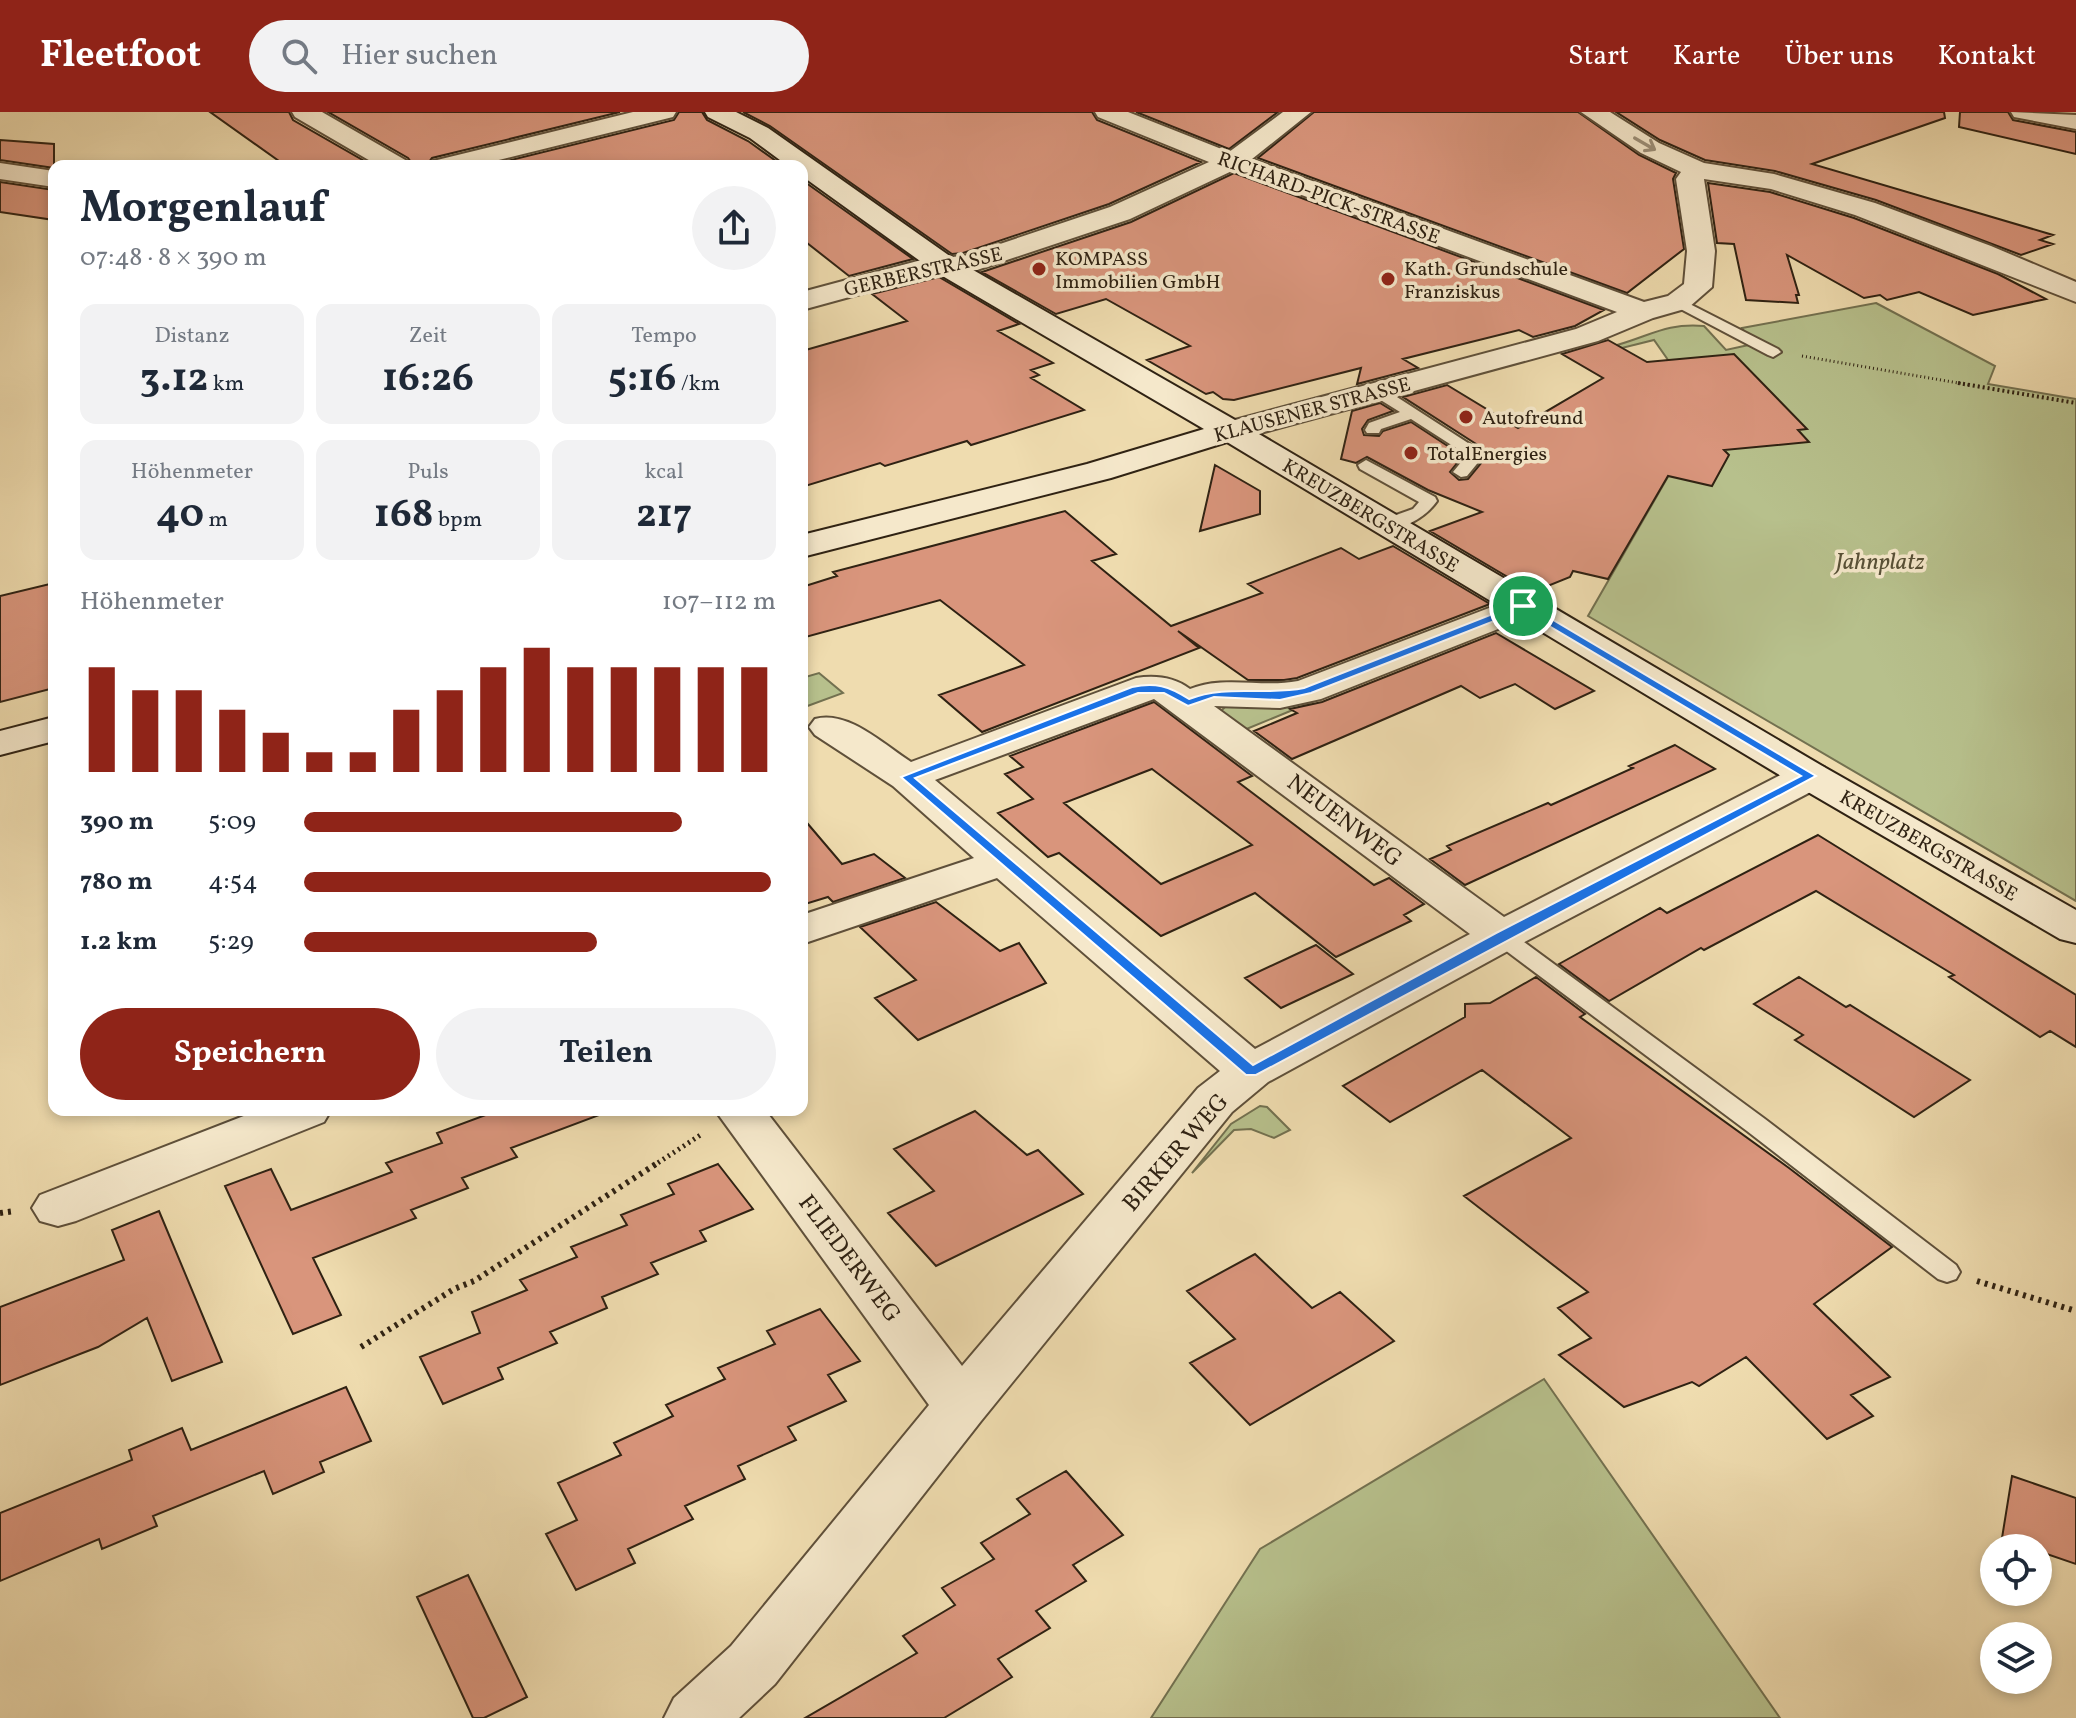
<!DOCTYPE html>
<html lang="de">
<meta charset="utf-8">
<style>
:root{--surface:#fff;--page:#f2f2f3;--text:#1f2937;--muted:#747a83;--accent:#8f2418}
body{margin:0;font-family:Vollkorn,serif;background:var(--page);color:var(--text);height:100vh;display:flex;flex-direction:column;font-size:30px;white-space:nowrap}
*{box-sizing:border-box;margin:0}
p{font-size:26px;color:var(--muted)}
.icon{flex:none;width:44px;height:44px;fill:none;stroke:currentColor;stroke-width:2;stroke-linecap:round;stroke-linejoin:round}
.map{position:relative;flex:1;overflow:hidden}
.drawer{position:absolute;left:48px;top:48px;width:760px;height:956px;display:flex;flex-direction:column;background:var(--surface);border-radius:16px;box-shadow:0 4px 12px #0003}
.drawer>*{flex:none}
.buttons{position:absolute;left:1980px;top:1422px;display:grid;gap:16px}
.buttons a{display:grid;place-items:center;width:72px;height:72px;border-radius:50%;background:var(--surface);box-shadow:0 4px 12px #0003;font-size:40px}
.pin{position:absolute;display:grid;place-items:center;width:68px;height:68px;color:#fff;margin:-34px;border:4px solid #fff;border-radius:50%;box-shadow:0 2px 8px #0007}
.round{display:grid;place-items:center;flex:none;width:84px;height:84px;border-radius:42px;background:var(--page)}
.headline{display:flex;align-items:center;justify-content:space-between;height:136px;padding:0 32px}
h1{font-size:44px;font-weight:700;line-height:60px}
.stats{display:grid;grid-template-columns:repeat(3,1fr);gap:12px;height:136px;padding:8px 32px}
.stats div{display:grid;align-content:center;border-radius:16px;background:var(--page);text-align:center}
.stats b{font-size:40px;font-weight:700}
.stats small{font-size:22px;font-weight:400}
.stats p{font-size:22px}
.chart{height:224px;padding:16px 32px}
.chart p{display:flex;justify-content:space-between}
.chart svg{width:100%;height:144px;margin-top:8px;stroke:var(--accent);stroke-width:6}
.button{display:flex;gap:16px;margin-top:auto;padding:16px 32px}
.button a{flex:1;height:92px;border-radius:48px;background:var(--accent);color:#fff;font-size:32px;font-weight:700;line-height:92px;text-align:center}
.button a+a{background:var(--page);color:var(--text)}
ul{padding:0 32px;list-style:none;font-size:26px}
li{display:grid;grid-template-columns:128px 96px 1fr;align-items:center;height:60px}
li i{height:20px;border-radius:10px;background:var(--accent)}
header{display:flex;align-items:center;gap:48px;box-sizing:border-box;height:112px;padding:0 40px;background:var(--accent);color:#fff}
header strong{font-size:38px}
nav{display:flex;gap:44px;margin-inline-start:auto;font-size:28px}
.search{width:560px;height:72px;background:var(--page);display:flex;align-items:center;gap:20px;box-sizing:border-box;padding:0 28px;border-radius:44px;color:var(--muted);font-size:30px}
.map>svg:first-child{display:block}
.green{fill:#b7c08c;stroke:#737150;stroke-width:2}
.building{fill:#d9957c;stroke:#2f2213;stroke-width:2;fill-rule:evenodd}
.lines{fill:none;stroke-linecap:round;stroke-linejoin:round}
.service-casing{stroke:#5f503a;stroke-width:4}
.minor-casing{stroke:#5f503a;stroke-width:4}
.secondary-casing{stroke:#2f2213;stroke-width:4}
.path-far3{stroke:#2f2213;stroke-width:3;stroke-dasharray:1 3;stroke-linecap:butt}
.path-far2{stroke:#2f2213;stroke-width:4;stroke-dasharray:2 3;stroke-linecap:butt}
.path-far1{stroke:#2f2213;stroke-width:5;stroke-dasharray:2 4;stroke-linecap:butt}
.path{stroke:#2f2213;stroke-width:6;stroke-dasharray:3 5;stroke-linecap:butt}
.service{fill:#f5e8cb;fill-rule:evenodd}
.minor{fill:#f5e8cb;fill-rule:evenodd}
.secondary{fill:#f5e8cb;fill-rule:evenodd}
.oneway{stroke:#9c8f78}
.route{fill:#1a73e8;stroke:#fff;stroke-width:2;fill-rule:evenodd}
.poi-dot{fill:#8f2418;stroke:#f5e8cb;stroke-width:3}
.labels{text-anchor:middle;stroke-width:7;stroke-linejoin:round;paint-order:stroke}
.far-street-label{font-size:20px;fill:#2f2213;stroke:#f5e8cb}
.far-poi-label{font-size:20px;fill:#2f2213;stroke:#f5e8cb;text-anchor:start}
.park-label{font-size:24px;font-style:italic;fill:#585137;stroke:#f5e8cb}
.street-label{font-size:24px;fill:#2f2213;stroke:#f5e8cb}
</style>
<header>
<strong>Fleetfoot</strong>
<div class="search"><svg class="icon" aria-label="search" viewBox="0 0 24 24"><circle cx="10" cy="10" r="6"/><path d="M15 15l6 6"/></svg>Hier suchen</div>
<nav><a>Start</a><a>Karte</a><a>Über uns</a><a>Kontakt</a></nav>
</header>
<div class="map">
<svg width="2076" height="1606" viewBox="0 0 2076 1606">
<rect width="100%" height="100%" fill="#efdcaf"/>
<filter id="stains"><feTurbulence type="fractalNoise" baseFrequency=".0025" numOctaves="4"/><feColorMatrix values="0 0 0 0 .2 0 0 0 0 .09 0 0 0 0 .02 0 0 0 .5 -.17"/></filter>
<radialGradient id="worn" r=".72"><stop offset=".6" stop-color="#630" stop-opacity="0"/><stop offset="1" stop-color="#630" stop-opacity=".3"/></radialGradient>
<path class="green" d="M1876,191L1995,254L1988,272L2076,287V789L1588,504L1692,323L1668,248L1654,228L1622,236L1617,233C1652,223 1666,211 1704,214L1726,238L1753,232L1742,216Z
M819,561L843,581L802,596V566Z
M1322,586L1244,618L1221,599L1226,594L1291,593Z
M1260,994L1267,995L1290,1018L1274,1026L1251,1017L1234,1018L1192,1061L1231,1012Z
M1544,1267L1780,1606H1151L1260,1437Z"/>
<path class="building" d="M210,0H289L293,8L373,54H286Z
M328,0H620L432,46L426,54H414L408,46Z
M679,0H702L707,8L748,29L783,54H487L674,8Z
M743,0H1092L1097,8L1201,50L1109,92L963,141L952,142L770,14Z
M1136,0H1278L1229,37Z
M1314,0H1578L1639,43L1676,61L1673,67L1684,137L1627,181L1258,46Z
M1616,0H1944L1945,6L1812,52L2053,123L2040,128L2053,132L2021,143L1876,88L1775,59L1705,48L1660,28Z
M1960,0H2008L2013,8L2076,20V42L1959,15Z
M0,28L54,32V56L0,48Z
M1234,61L1604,198L1575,214L1533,225L1519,218L1403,247L1418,256L1357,272L1361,256L1234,288L1223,287L1213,280L1206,282L1147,248L1190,234L1106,187L1056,202L982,160L1131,110Z
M802,68L913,147L849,164L802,127Z
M0,70L54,78V108L0,100Z
M1708,71L1770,80L1854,106L1998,162L2046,187L1973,203L1919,180L1887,188L1880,183L1864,186L1787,143L1799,183H1796L1798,191L1746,188L1734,132L1717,131Z
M939,165L1019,212L998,219L1053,251L1031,258L1039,263L1031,266L1084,298L971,333L967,329L885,354L880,351L802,375V239L907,209L872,182Z
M1608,228L1647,250L1734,242L1807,317L1798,318L1809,330L1724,338L1729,343L1712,374L1668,364L1608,467L1573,459L1570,465L1533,480L1430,419L1482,400L1428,378L1367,345L1356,351L1341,347L1352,299L1380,291L1393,299L1368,308L1362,317L1364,323L1379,324L1383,319L1411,310L1463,344L1450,360L1459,368L1468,367L1487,344V339L1403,285L1447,273L1518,316L1603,266L1562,242Z
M1215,353L1260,379V402L1200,419Z
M1065,399L1116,442L1092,449L1171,514L1262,481L1248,472L1341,436L1359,447L1393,434L1490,492L1297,566L1284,568H1248L1178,519L1199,536L982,620L939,583L1024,553L940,488L802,526V475L837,464L833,460Z
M54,471V576L0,590V484Z
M1496,521L1594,579L1555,597L1515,572L1480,586L1461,574L1292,647L1254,619L1297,601L1290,597L1322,590Z
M1154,590L1252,664L1238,670L1374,773L1389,766L1424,792L1404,803L1411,809L1336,845L1255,781L1161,824L1059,741L1048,745L998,701L1033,687L1005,662L1023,655L1010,644ZM1152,657L1252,733L1161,772L1064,691Z
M1675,633L1715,657L1465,773L1430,747L1451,738L1447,734L1548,691L1551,693L1633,656L1629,654Z
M802,705L842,752L874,742L905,766L833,790L828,785L802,793Z
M1818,723L2076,883V935L2050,919L2040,925L1949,865L1954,863L1816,779L1704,838L1701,836L1609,889L1559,852L1660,796L1667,801Z
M936,790L1000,839L1019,831L1046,871L918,928L875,886L916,868L860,815Z
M1316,833L1353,862L1281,896L1245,866Z
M1536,865L1585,902L1580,905L1789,1056L1892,1135L1814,1192L1890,1265L1851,1283L1873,1304L1827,1327L1746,1245L1699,1274L1692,1270L1624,1295L1559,1243L1591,1226L1558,1196L1588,1180L1464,1084L1571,1026L1482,958L1390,1010L1343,974L1465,905V892L1490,891Z
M1799,865L1846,895L1850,893L1970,968L1914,1005L1795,928L1803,923L1754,892Z
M499,998H601L602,1002L511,1036L517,1045L462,1066L468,1076L411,1098L416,1106L313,1146L341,1203L293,1222L225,1074L271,1057L291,1098L392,1060L386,1051L442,1031L437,1021Z
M975,999L1027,1043L1038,1038L1083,1082L936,1154L888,1101L934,1079L894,1037Z
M718,1052L753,1097L700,1119L706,1129L651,1151L658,1162L602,1185L607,1196L550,1220L557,1231L498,1256L503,1267L443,1292L420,1245L480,1221L472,1200L527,1178L520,1168L577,1145L571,1135L627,1113L621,1103L674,1082L668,1072Z
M159,1099L222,1250L172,1269L147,1206L98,1235L0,1273V1195L124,1148L112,1118Z
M1255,1142L1312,1196L1340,1180L1394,1229L1250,1313L1190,1251L1235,1227L1187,1179Z
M820,1197L860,1249L828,1263L846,1289L788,1315L796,1328L738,1354L745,1367L685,1394L693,1407L628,1437L635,1451L576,1478L546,1422L577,1408L558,1371L621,1343L614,1331L673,1304L666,1293L725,1267L718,1256L775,1232L767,1219Z
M346,1275L371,1329L320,1350L324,1360L273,1382L264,1359L153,1404L157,1414L102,1437L99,1427L0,1469V1401L132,1348L129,1338L182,1316L191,1338Z
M1066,1359L1123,1423L1073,1453L1086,1469L1036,1499L1050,1516L998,1547L1012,1565L944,1606H805L917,1541L903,1524L955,1493L942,1476L994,1447L981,1431L1030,1402L1017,1387Z
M2012,1364L2076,1386V1452L2038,1439V1436L2002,1426Z
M468,1463L527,1585L484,1606H473L417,1485Z"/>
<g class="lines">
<defs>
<path id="service" d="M1678,186L1778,237L1781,240L1773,245L1768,243L1673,193L1671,190Z
M1377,274L1383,276L1485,342L1467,364L1461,365L1453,360L1467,343L1411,307L1381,317L1379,321H1367L1365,318L1369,311L1400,300L1371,282L1369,279Z
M1366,348L1435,385L1437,389C1426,405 1403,419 1382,416L1379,412L1382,408L1413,397L1419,390L1360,357L1358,353Z
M1501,817L1509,819L1765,1007L1956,1153L1960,1160L1956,1167L1947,1170L1938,1167L1747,1019L1493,829L1490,824L1493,819Z"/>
<path id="minor" d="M292,0H322L407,49L411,54H379L295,5Z
M633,0H676L673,5L474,54H429L433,49Z
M1095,0H1128L1229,40L1283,0H1311L1252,47L1644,190L1668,184L1684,172L1687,139L1676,67L1681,60L1641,41L1581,0H1610L1659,31L1704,51L1774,62L1875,91L1991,134L2076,170V190L1855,103L1771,77L1704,67L1715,139L1712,175L1688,196L1653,206L1598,229L1231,329L1220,326L1215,319L1220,312L1576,217L1617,200L1234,58L1130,107L977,158L926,164L802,198V180L925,147L964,144L1110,95L1209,50L1098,5Z
M2011,0L2076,3V17L2014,5Z
M0,51L54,59V75L0,67Z
M1523,483L1536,486L1541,494L1536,502L1321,587L1280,596L1214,594L1504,805L1796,655L1810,652L1824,655L1830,664L1824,673L1517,834L1268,970L1232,1000L981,1309L775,1572L739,1606H664L674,1586L731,1534L929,1293L715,998H765L962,1254L1198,976L1220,959L997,766L802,832V803L974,746L893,674L815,623L809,615L815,607C848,598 883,632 911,650L1136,566C1155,563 1174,565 1190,577C1224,563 1262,576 1298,569ZM1154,587L1470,822L1255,937L935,668Z
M259,998H331L324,1010L76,1109L58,1114L40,1109L32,1096L40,1083Z"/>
<path id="secondary" d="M705,0H736L768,16L954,147L1242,312L1824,655L2076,798V831L2060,827L1796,673L1227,330L1111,366L802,445V423L1087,352L1204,317L934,159L802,64V54H788L750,26L708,5Z
M54,605V629L0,643V619Z"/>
</defs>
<use href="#service" class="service-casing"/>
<use href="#minor" class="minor-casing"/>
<use href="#secondary" class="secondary-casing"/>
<path class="path-far3" d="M1802,244L1970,273"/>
<path class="path-far2" d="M1958,271L2076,291"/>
<path class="path-far1" d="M653,1054L702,1022"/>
<path class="path" d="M0,1101L15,1099
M1977,1169L2076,1199
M361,1235L454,1177L474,1169L656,1052"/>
<use href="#service" class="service"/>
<use href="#minor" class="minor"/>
<use href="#secondary" class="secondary"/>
</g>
<defs><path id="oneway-shaft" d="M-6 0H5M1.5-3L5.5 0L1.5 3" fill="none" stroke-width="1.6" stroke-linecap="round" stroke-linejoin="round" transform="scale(2)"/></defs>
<use class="oneway" href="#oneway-shaft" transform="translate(1645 32) rotate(30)"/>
<path class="route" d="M1523,490L1816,664L1256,963H1246L901,665L1132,575C1155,570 1169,574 1189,587C1227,572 1264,584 1304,576ZM1522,498L1801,664L1496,821L1253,953L915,666L1138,581H1164L1188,594L1214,585L1280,588L1311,581Z"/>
<g class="poi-dot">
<circle cx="1039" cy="157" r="8"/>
<circle cx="1388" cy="167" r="8"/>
<circle cx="1466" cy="305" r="8"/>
<circle cx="1411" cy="341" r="8"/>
</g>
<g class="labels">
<g class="far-street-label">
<text transform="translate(1329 85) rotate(20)" y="7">RICHARD-PICK-STRASSE</text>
<text transform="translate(923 159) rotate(-13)" y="7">GERBERSTRASSE</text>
<text transform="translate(1312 297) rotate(-15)" y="7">KLAUSENER STRASSE</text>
<text transform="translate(1371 403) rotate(31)" y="7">KREUZBERGSTRASSE</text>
<text transform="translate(1929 733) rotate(30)" y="7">KREUZBERGSTRASSE</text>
</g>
<g class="far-poi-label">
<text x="1055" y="153">KOMPASS<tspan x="1055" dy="23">Immobilien GmbH</tspan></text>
<text x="1404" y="163">Kath. Grundschule<tspan x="1404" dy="23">Franziskus</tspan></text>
<text x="1482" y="312">Autofreund</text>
<text x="1427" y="348">TotalEnergies</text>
</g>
<g class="park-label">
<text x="1880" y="457">Jahnplatz</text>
</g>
<g class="street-label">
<text transform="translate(1345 708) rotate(37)" y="8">NEUENWEG</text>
<text transform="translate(1175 1040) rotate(-49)" y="8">BIRKER WEG</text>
<text transform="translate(850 1146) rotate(53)" y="8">FLIEDERWEG</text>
</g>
</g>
<rect width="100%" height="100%" filter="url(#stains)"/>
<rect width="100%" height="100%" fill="url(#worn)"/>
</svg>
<div class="buttons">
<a><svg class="icon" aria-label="locate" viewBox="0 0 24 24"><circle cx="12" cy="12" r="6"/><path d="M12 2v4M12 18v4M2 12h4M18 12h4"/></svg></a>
<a><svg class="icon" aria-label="layers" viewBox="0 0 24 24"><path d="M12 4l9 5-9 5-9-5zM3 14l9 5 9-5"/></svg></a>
</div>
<div class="pin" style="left:1523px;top:494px;background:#1e9e55"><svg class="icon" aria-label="arrive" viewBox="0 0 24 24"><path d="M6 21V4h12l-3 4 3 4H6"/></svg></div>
<section class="drawer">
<div class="headline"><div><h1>Morgenlauf</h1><p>07:48 · 8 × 390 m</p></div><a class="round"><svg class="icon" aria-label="share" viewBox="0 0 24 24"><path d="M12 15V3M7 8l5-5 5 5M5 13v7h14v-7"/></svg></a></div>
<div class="stats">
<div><p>Distanz</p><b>3.12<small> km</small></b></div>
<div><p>Zeit</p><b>16:26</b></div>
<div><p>Tempo</p><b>5:16<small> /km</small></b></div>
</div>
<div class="stats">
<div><p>Höhenmeter</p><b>40<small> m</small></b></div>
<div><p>Puls</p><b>168<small> bpm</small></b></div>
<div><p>kcal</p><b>217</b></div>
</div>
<div class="chart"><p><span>Höhenmeter</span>107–112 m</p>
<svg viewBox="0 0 160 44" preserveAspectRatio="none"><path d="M5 44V12M15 44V19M25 44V19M35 44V25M45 44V32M55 44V38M65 44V38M75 44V25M85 44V19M95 44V12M105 44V6M115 44V12M125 44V12M135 44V12M145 44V12M155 44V12"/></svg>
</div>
<ul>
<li><b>390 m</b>5:09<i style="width:80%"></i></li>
<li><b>780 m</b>4:54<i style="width:99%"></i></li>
<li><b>1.2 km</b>5:29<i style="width:62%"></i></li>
</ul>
<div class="button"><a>Speichern</a><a>Teilen</a></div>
</section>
</div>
